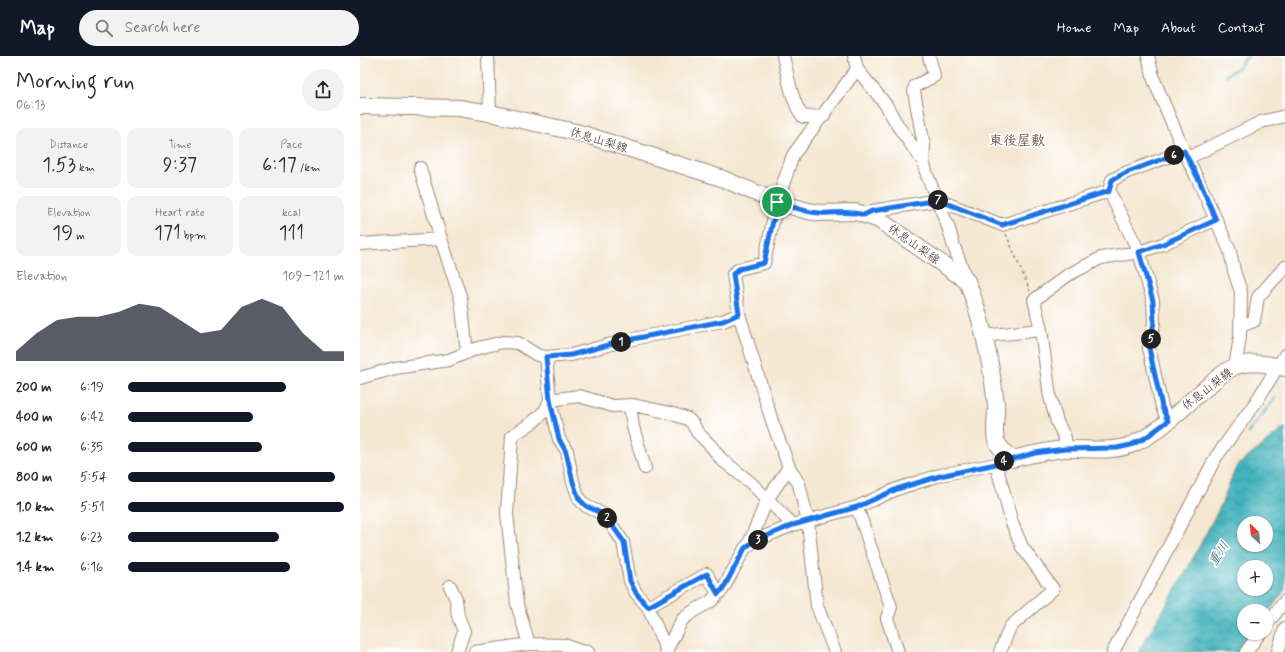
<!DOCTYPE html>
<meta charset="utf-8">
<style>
:root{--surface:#fff;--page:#f2f2f3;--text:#2b2b33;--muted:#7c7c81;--accent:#111827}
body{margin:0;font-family:Mynerve,"Klee One",sans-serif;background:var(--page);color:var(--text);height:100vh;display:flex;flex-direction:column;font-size:15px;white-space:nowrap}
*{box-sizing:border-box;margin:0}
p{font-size:13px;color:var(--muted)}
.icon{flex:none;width:22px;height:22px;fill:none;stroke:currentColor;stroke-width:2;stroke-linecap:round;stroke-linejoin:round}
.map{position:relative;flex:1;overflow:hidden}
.sheet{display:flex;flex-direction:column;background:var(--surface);width:360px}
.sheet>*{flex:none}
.needle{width:26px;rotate:334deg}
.buttons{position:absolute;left:877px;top:460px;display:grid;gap:8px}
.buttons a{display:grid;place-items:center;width:36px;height:36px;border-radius:50%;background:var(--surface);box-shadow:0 1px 3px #0004;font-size:20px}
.pin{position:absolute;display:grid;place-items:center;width:34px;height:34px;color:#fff;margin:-17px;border:2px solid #fff;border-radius:50%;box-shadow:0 1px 4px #0007}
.km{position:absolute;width:20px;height:20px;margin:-10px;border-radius:50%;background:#222;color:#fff;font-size:11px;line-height:20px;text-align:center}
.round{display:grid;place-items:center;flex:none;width:42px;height:42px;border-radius:21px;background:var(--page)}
.headline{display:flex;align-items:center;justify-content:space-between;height:68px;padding:0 16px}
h1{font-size:22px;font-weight:600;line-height:30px}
.stats{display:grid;grid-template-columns:repeat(3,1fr);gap:6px;height:68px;padding:4px 16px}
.stats div{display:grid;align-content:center;border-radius:10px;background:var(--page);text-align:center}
.stats b{font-size:20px;font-weight:600}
.stats small{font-size:11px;font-weight:400}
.stats p{font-size:11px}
.chart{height:112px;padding:8px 16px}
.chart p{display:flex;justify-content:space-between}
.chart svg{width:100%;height:72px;margin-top:4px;fill:var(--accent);opacity:.7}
ul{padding:0 16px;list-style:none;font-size:13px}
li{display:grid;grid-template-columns:64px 48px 1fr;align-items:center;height:30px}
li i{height:10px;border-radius:5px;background:var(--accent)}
header{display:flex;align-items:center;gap:24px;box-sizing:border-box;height:56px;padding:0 20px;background:var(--accent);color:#fff}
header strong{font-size:19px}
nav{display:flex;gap:22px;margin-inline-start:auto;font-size:14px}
.search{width:280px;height:36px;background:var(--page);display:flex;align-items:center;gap:10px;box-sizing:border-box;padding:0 14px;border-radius:22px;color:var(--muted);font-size:15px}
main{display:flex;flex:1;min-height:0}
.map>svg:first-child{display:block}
.water{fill:url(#water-waves);stroke:#406f6e;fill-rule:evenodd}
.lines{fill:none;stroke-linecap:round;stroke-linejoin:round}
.stream{stroke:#44b4bd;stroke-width:2.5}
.minor-casing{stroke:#988878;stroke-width:14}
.major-casing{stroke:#988878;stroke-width:18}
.path{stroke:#988878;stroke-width:1.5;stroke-dasharray:3 3;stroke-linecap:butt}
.minor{stroke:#fff;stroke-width:12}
.major{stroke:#fff;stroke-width:16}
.route-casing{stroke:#fff;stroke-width:8}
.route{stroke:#1a73e8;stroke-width:5}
.labels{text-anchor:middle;stroke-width:3.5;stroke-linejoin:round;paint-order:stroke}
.street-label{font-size:12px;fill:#3b2a1e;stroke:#fff}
.water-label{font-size:13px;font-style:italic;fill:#3f615e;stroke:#fff}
.quarter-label{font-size:14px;font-weight:bold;fill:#795950;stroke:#fff}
</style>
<header>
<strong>Map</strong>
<div class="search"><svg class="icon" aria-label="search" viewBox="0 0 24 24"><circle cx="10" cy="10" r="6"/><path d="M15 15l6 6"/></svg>Search here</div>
<nav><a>Home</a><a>Map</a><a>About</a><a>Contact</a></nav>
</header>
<main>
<section class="sheet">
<div class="headline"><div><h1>Morning run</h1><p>06:13</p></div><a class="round"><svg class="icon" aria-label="share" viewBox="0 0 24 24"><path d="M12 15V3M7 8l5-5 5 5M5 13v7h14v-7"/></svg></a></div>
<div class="stats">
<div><p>Distance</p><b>1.53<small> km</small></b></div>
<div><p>Time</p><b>9:37</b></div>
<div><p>Pace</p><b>6:17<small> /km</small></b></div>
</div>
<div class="stats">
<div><p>Elevation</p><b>19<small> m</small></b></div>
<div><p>Heart rate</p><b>171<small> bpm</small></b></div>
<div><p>kcal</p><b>111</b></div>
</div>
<div class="chart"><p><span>Elevation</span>109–121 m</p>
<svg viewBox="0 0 160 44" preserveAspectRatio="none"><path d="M0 44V38L10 27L20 19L30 17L40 17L50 14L60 9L70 11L80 19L90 27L100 25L110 11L120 6L130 11L140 27L150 38L160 38V44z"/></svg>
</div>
<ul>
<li><b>200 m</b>6:19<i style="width:73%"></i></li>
<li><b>400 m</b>6:42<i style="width:58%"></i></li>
<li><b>600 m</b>6:35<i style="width:62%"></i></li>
<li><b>800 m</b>5:54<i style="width:96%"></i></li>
<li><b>1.0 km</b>5:51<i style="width:100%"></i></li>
<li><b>1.2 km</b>6:23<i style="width:70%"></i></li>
<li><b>1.4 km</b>6:16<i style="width:75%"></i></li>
</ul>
</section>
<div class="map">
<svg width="925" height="596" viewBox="0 0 925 596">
<defs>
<pattern id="water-waves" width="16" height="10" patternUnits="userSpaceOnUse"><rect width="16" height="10" fill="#44b4bd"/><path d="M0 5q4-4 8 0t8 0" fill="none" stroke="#3a9399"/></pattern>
</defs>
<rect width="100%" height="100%" fill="#fff"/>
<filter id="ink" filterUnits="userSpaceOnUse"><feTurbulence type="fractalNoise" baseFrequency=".025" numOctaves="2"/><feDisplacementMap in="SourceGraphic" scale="8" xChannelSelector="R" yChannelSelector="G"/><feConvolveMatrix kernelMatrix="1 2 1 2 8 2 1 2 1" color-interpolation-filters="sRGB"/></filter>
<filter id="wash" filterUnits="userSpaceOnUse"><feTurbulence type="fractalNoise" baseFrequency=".012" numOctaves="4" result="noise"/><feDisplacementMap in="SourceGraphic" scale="16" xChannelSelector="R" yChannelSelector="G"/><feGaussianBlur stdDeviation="0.9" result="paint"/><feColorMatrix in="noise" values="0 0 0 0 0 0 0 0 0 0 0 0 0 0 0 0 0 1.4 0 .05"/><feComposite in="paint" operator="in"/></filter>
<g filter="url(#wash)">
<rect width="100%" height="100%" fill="#f5e7d1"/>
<path class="water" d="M925,371V534L906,559V555H884V577H892L878,596H778L823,521L861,449L876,411ZM884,467H906V489H884ZM884,511H906V533H884Z"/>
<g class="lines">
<path class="stream" d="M866,19L879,11L888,0
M888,377L915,342"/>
</g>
</g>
<g filter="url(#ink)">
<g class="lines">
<defs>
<path id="minor" d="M128,0L130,57
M423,0C428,19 431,45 443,61L464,60
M494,0L497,13L526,49L538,70L563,105L567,119L589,173L593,188L607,225
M788,0L794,24L824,95L839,126L870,195L874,215L881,236L880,281L875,311
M828,102L901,66L925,60
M563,105L564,90L554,35L555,30L574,20L569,0
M60,112L81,183L101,243L107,297
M504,159L512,155L578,144L642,169L749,135
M0,188L81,183
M881,270L894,265L898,241L925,211
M623,280L681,274
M186,301L190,344L199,383L207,395L213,426L219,443L226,450L245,459L263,486L270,525L276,537L288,551L307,596
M0,322L35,312L89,304L118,292L143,286L158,287L177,299L186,301L211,299L263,285L363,265L379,258
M270,349L273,371L285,412
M808,365L802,351L789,292L794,267L793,245L779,196L749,135L752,124L765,117L824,95
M705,393V382L697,366L690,341L681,274L674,244L708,219L741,202L779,196L803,188L856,163
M636,408L652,467L662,491L693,533L650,571L640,596
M497,451L531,551L527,562L538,596
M388,490L407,444L429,411
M90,530L96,543L98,560L104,575L97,596
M288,551L347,518L358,538
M906,569L925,545
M169,588L157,548L147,458L152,380L173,366L185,355L190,344L219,340L253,350L273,349L310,357L328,363L333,368L337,376L352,391L361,403L391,427L433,469
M306,595L322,564L332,556L350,546L363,533L385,492L394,485L433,469L497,451L537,433L580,419L636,408L652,403
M115,596L169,588L205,589L220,595L228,596
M475,596L457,550L448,466L439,428L429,411L412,365L379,258L373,218L379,213L404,207L417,146L433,99L497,13
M753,596L856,401L896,346L925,299
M886,596L900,577
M918,596L925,572"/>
<path id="major" d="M0,50L99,52L130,57L220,77L361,122L417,146L448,155L460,157L496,156L519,164L607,225C622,262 631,307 636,348C637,359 633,373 636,384C639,393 646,397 652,403C670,399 688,394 706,393C727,392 753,397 773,388C801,376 824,350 847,331C855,324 864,315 874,311C889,304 910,308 925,312"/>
</defs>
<use href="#minor" class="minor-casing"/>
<use href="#major" class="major-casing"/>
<path class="path" d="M646,178L670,235"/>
<use href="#minor" class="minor"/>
<use href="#major" class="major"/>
</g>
</g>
<g class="lines" filter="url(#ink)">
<defs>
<path id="route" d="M824,95L840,126L856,164L803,188L779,196L793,245L794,266L789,292L802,351L808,365L785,382L771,389L757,392L705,393L675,397L636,408L580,420L537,433L497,451L433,469L394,485L385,492L363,533L358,538L347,518L288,551L276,537L270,525L264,486L245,459L226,450L219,443L213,426L206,396L199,383L190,344L186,301L211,299L263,285L363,265L379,258L373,218L379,213L404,207L417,146C431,150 446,157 460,157C475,158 489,154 504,159L512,155L578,144L642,169L749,135L752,124L765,117Z"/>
</defs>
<use href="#route" class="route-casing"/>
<use href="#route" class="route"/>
</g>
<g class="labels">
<g class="street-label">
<text transform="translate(239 84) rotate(17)" y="4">休息山梨線</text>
<text transform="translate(554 188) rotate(35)" y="4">休息山梨線</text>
<text transform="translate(847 333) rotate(-38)" y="4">休息山梨線</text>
</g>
<g class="water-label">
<text transform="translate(858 497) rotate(-57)" y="5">重川</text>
</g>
<g class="quarter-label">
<text x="657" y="89">東後屋敷</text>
</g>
</g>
</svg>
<div class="buttons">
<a><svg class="needle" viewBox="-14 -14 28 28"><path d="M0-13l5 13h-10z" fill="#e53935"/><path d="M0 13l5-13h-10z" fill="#7c7c81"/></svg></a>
<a>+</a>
<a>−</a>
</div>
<div class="pin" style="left:417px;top:146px;background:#1e9e55"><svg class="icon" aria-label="arrive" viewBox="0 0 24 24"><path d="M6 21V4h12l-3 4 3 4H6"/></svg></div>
<b class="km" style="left:261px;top:286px">1</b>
<b class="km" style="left:247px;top:462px">2</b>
<b class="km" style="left:398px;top:484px">3</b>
<b class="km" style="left:644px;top:405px">4</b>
<b class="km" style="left:791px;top:283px">5</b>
<b class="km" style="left:814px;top:99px">6</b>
<b class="km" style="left:578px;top:144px">7</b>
</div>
</main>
